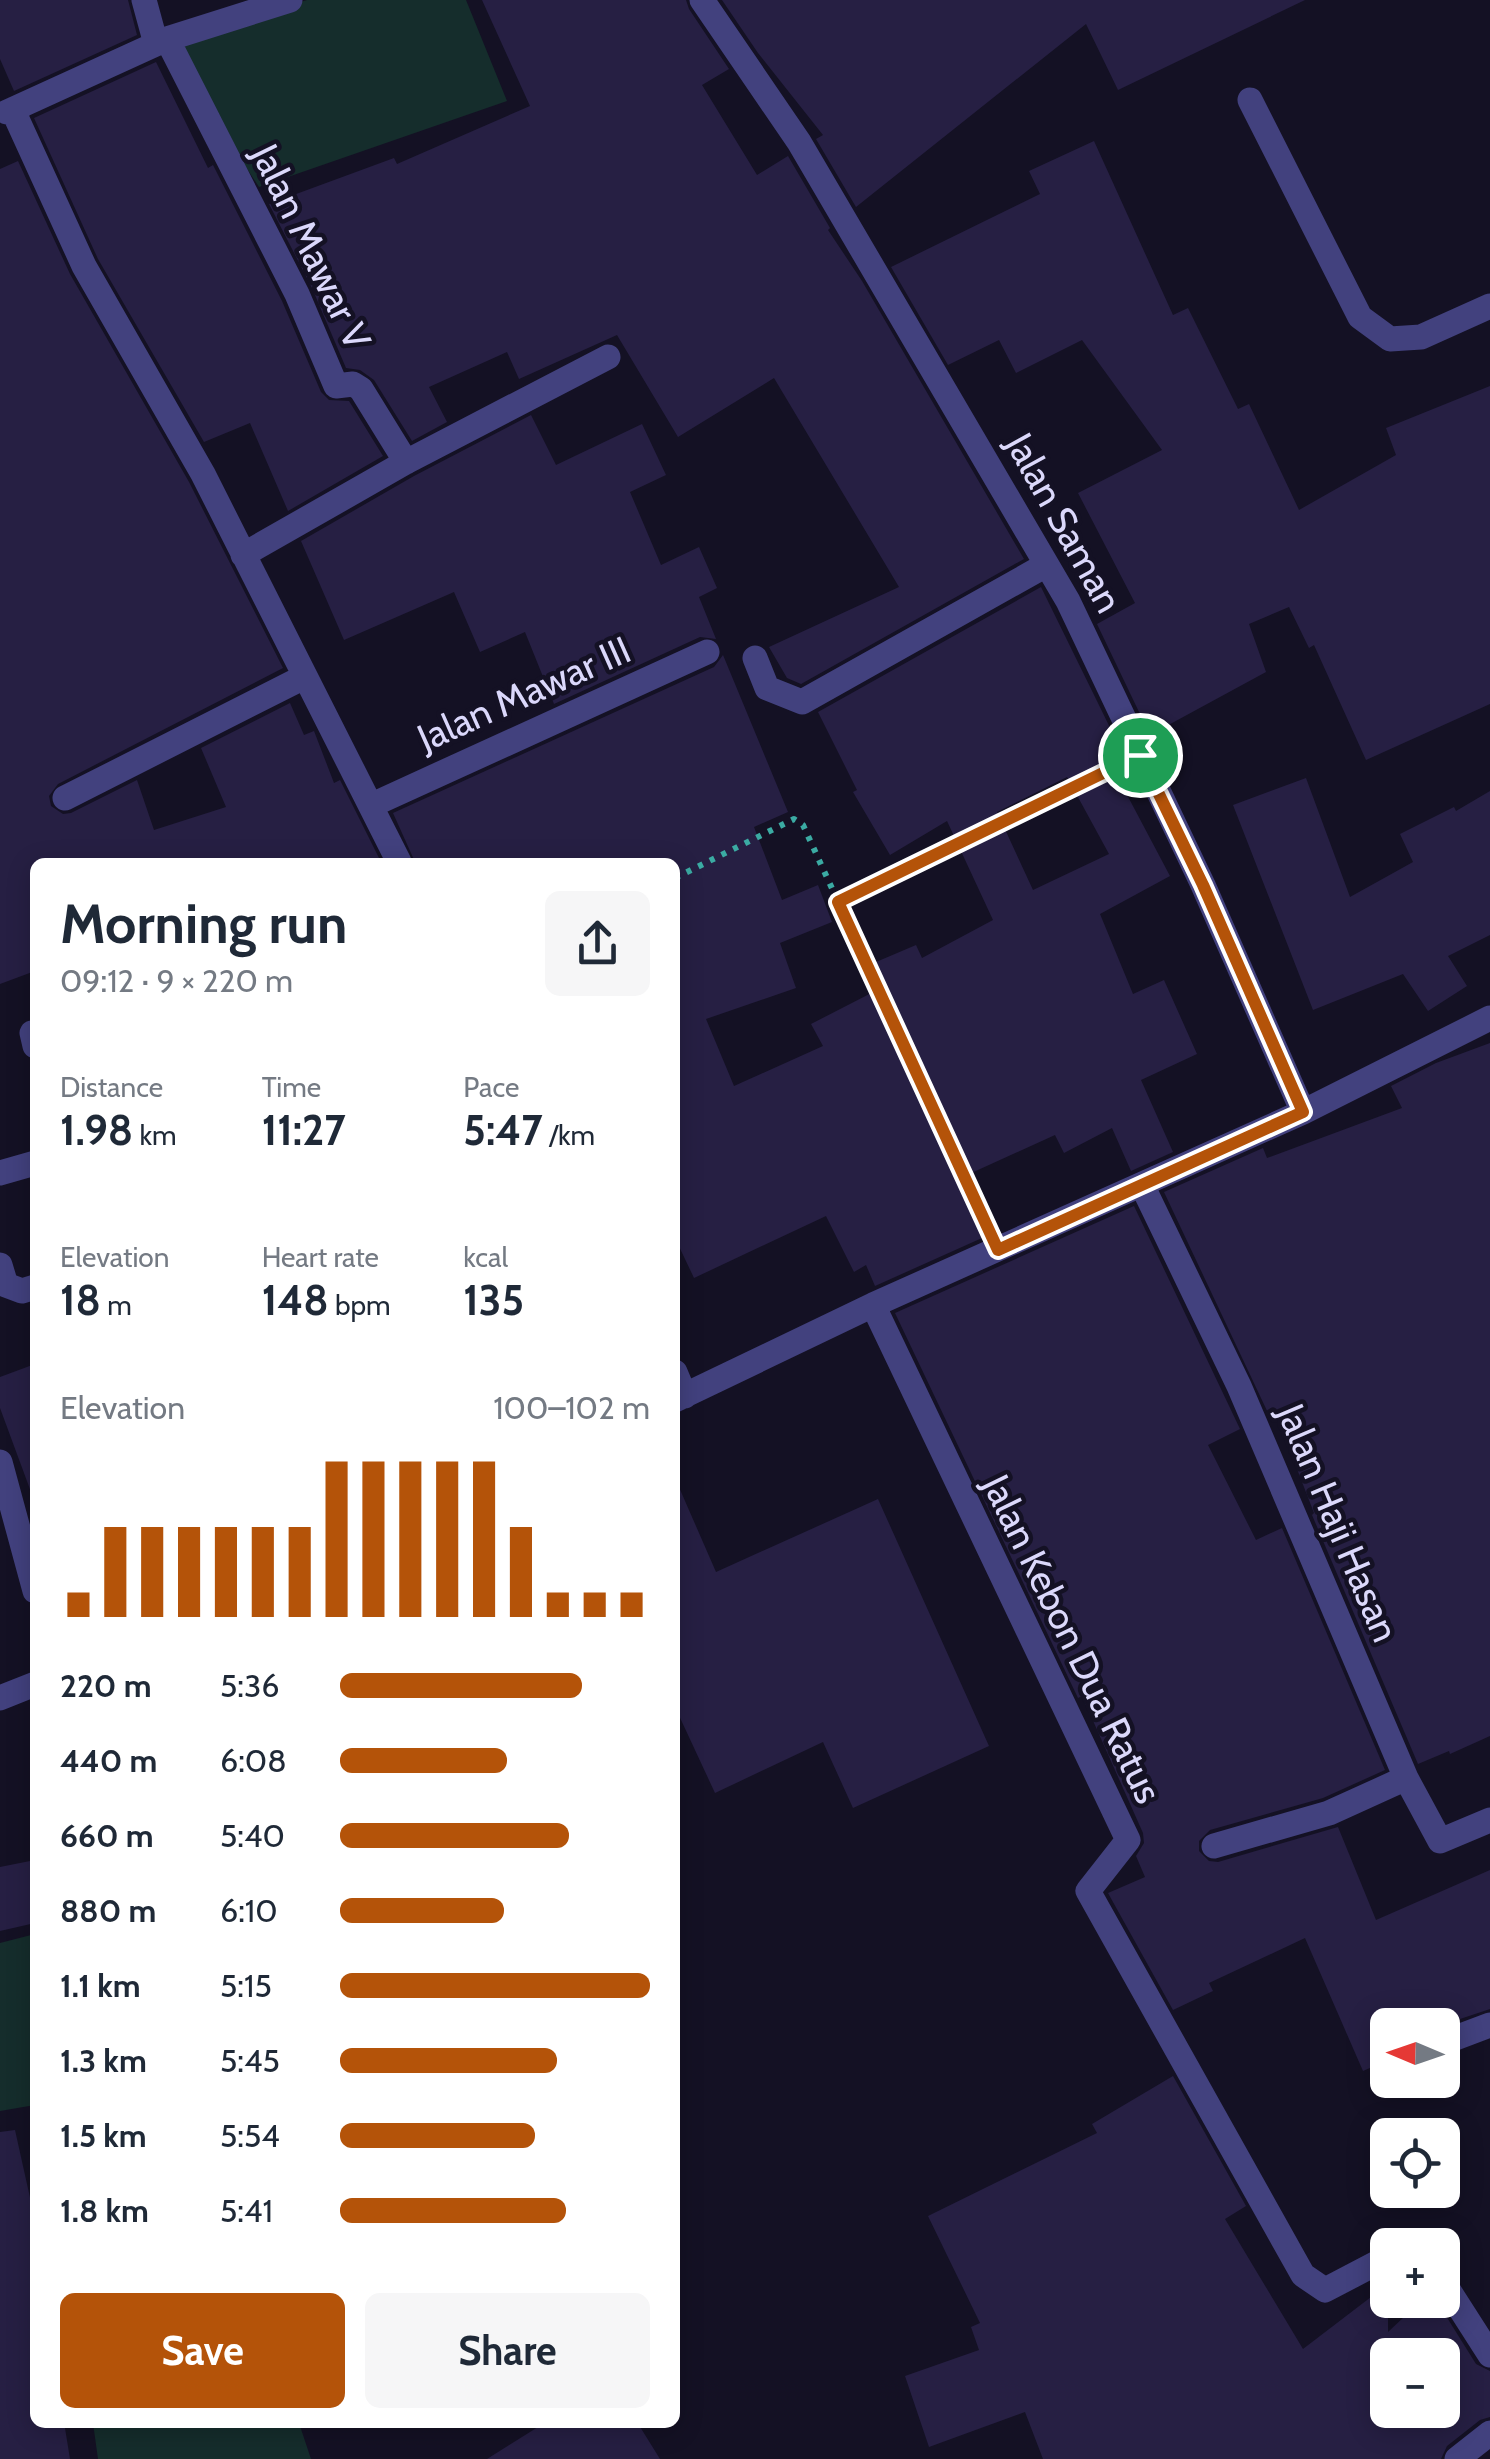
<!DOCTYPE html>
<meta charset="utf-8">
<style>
:root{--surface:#fff;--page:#f6f6f7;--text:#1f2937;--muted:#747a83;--accent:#b45309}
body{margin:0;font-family:Cabin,sans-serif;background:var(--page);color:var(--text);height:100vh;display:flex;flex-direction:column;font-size:38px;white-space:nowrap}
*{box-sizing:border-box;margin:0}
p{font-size:32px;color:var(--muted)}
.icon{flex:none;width:55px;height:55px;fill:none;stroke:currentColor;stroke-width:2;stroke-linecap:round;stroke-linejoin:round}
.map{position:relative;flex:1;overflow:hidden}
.details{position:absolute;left:30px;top:858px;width:650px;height:1570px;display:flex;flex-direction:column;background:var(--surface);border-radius:15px;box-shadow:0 5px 25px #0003}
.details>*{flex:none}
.needle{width:65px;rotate:272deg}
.fabs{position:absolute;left:1370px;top:2008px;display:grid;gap:20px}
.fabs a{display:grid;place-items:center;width:90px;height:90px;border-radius:15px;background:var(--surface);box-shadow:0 5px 25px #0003;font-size:50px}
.pin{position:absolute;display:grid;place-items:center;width:85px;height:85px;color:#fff;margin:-42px;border:5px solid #fff;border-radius:50%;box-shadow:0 2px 10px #0007}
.round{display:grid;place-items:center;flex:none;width:105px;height:105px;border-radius:15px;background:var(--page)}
.summary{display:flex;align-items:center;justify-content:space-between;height:170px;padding:0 30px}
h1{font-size:55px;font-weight:800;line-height:75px}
.stats{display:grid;grid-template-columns:repeat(3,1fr);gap:15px;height:170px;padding:10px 30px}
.stats div{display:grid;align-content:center}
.stats b{font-size:42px;font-weight:800}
.stats small{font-size:28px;font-weight:400}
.stats p{font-size:28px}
.chart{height:280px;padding:20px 30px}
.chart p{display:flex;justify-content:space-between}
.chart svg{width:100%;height:180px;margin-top:10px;stroke:var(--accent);stroke-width:6}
.action{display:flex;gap:20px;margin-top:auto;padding:20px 30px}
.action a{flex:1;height:115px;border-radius:15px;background:var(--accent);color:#fff;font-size:40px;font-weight:800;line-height:115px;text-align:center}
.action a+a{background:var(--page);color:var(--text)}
ul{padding:0 30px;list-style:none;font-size:32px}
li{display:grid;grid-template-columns:160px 120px 1fr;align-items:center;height:75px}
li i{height:25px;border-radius:12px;background:var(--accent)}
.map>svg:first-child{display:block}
.green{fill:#152d2c}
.building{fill:#261f43;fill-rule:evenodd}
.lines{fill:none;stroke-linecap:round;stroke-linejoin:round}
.path{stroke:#3baba3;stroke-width:6;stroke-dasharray:5 8;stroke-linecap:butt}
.minor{stroke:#42417e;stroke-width:25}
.route-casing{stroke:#fff;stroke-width:20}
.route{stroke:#b45309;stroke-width:12}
.labels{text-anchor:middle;stroke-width:9;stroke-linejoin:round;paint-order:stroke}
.street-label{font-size:38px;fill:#dbd8fb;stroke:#141124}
</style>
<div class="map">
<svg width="1490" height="2459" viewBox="0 0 1490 2459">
<rect width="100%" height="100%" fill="#141124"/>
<path class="green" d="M307,0H466L507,101L259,187L165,43Z
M35,1934V2105L0,2111V1943Z
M93,2423H299L311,2459H98Z"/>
<path class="building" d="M0,0H128L137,35L14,91L0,59Z
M482,0H686L689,9L729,69L702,85L757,175L788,156L830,228L828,230L862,281L1024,559L801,684L787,678L769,647L899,587L774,378L678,437L617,335L519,379L507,352L429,387L447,422L412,441L374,380L360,370L346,368L312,288L269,204L394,158L397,164L530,106Z
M722,0H1305L1118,90L1086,24L856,207L816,139L823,135L758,53Z
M156,62L208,168L213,165L282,301L321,392L329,400L349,401L383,456L288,511L250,423L204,442L98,259L34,118Z
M1094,141L1173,315L1188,308L1238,409L1249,404L1299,510L1396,455L1386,428L1490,386V704L1366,760L1314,645L1309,648L1289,607L1249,624L1266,672L1150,735L1097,624L1135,603L1078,493L1162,450L1082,340L1016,373L999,340L948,365L891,267L1040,194L1029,171Z
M18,161L70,274L189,482L283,668L58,784L49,796L51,806L63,814L71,813L137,780L154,830L226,807L201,748L290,703L304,735L314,731L334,783L340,780L381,862H35V971L0,984V169Z
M531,415L556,465L642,424L666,475L630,492L661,565L699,547L717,588L699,597L716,639L700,637L554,704L525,632L480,652L454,592L344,640L301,541L414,476Z
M1041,587L1121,750L1107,757L1170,876L1100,914L1133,994L1164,980L1197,1054L1141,1080L1173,1152L1131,1171L1112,1128L1064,1153L1055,1135L956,1180L982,1238L875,1286L866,1265L854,1272L826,1216L694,1278L675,1238V862H415L393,813L714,667L723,655L788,812L754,827L782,900L818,885L832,922L780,943L796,988L706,1019L734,1086L823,1046L811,1024L885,986L876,962L916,945L922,958L993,920L947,821L890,855L853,792L857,790L818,712ZM1067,777L1109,854L1033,890L997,812Z
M1306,778L1350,897L1413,862L1400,834L1454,807L1456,811L1490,791V935L1448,956L1467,986L1428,1011L1403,974L1313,1010L1233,805Z
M1490,1043V1736L1450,1754L1449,1751L1418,1764L1312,1515L1314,1513L1275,1412L1269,1415L1164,1192L1263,1148L1267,1158L1402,1108L1391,1086L1436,1063Z
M1134,1206L1240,1429L1208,1445L1256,1540L1282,1528L1385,1770L1323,1798L1210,1830L1199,1841V1851L1209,1861L1218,1862L1338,1827L1376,1920L1490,1870V2009L1442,2025H1388V2060L1363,2071L1305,1938L1209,1983L1213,1991L1173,2010L1108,1893L1145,1877L1136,1856L1144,1843L1143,1833L1082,1696L1078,1698L895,1313Z
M35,1364V1491L31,1492L0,1408V1377Z
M675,1478L716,1572L878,1499L989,1746L853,1808L823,1742L715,1793L675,1707Z
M35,1860V1923L0,1931V1867Z
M1173,2076L1246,2206L1225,2219L1303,2349L1388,2284V2332L1422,2300H1436L1476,2364L1490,2371V2417L1480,2420L1447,2446L1441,2459H1043L1025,2412L929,2447L905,2376L979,2350L971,2327L980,2323L928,2216L1097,2133L1092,2124ZM1388,2355H1442V2410H1388Z
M15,2130L35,2220V2422H64L70,2459H0V2132Z
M546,2422H637L660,2459H487Z"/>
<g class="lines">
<path class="path" d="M675,878L794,819L803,825L984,1221
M838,901L1111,769"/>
<path class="minor" d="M144,0L156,44
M702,0L799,142L1068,601L1203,885L1303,1112
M167,39L297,294L336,386L353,384L361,389L406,462
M1250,100L1360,317L1390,339L1421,337L1490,306
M19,107L16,117L84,266L203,474L399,862
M7,112L167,39L290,0
M243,555L406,462L608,357
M755,658L767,688L802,702L1046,565
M65,798L304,677
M372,805L707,652
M32,1033L35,1046
M0,1173L35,1163
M1142,1185L1239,1386L1406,1778L1440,1841L1490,1820
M0,1265L6,1285L22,1291L35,1287
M873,1305L1128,1840L1088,1891L1303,2275L1325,2290L1388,2257
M675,1372L685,1396
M675,1400L873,1305L1303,1112L1490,1018
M0,1462L35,1591
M0,1698L35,1684
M1214,1846L1329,1813L1406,1778
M1442,2043L1490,2025
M1442,2280L1490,2355
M1457,2459L1490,2433"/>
</g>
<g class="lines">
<defs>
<path id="route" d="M1140,755L1203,885L1303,1112L998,1250L838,902Z"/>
</defs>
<use href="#route" class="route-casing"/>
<use href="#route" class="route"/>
</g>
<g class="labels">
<g class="street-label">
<text transform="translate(311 247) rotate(64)" y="13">Jalan Mawar V</text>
<text transform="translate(1064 523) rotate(61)" y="13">Jalan Saman</text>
<text transform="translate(524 694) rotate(-24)" y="13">Jalan Mawar III</text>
<text transform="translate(1338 1523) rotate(67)" y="13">Jalan Haji Hasan</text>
<text transform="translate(1072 1639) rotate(64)" y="13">Jalan Kebon Dua Ratus</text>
</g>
</g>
</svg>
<div class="fabs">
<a><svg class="needle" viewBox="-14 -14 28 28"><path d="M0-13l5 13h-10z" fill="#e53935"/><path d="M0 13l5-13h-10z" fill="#747a83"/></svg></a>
<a><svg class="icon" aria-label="locate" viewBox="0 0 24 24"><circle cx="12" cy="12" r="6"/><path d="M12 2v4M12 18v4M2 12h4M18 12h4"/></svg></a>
<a>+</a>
<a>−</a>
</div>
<div class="pin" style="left:1140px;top:755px;background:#1e9e55"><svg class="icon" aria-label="arrive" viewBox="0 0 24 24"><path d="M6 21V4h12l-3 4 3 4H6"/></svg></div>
<section class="details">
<div class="summary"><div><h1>Morning run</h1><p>09:12 · 9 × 220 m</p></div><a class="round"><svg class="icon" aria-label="share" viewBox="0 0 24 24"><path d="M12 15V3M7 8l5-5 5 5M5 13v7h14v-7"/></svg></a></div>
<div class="stats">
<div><p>Distance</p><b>1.98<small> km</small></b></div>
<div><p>Time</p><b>11:27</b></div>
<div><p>Pace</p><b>5:47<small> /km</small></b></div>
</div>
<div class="stats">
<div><p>Elevation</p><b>18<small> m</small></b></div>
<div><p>Heart rate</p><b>148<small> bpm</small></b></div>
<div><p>kcal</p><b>135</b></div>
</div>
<div class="chart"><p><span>Elevation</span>100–102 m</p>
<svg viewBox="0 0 160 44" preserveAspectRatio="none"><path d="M5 44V38M15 44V22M25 44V22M35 44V22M45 44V22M55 44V22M65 44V22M75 44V6M85 44V6M95 44V6M105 44V6M115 44V6M125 44V22M135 44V38M145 44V38M155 44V38"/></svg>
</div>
<ul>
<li><b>220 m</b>5:36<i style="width:78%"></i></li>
<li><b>440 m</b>6:08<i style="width:54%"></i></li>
<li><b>660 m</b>5:40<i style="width:74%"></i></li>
<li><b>880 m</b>6:10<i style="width:53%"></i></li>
<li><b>1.1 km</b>5:15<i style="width:100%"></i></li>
<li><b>1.3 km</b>5:45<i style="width:70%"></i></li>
<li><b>1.5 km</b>5:54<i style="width:63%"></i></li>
<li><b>1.8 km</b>5:41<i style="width:73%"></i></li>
</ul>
<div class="action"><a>Save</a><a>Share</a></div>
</section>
</div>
